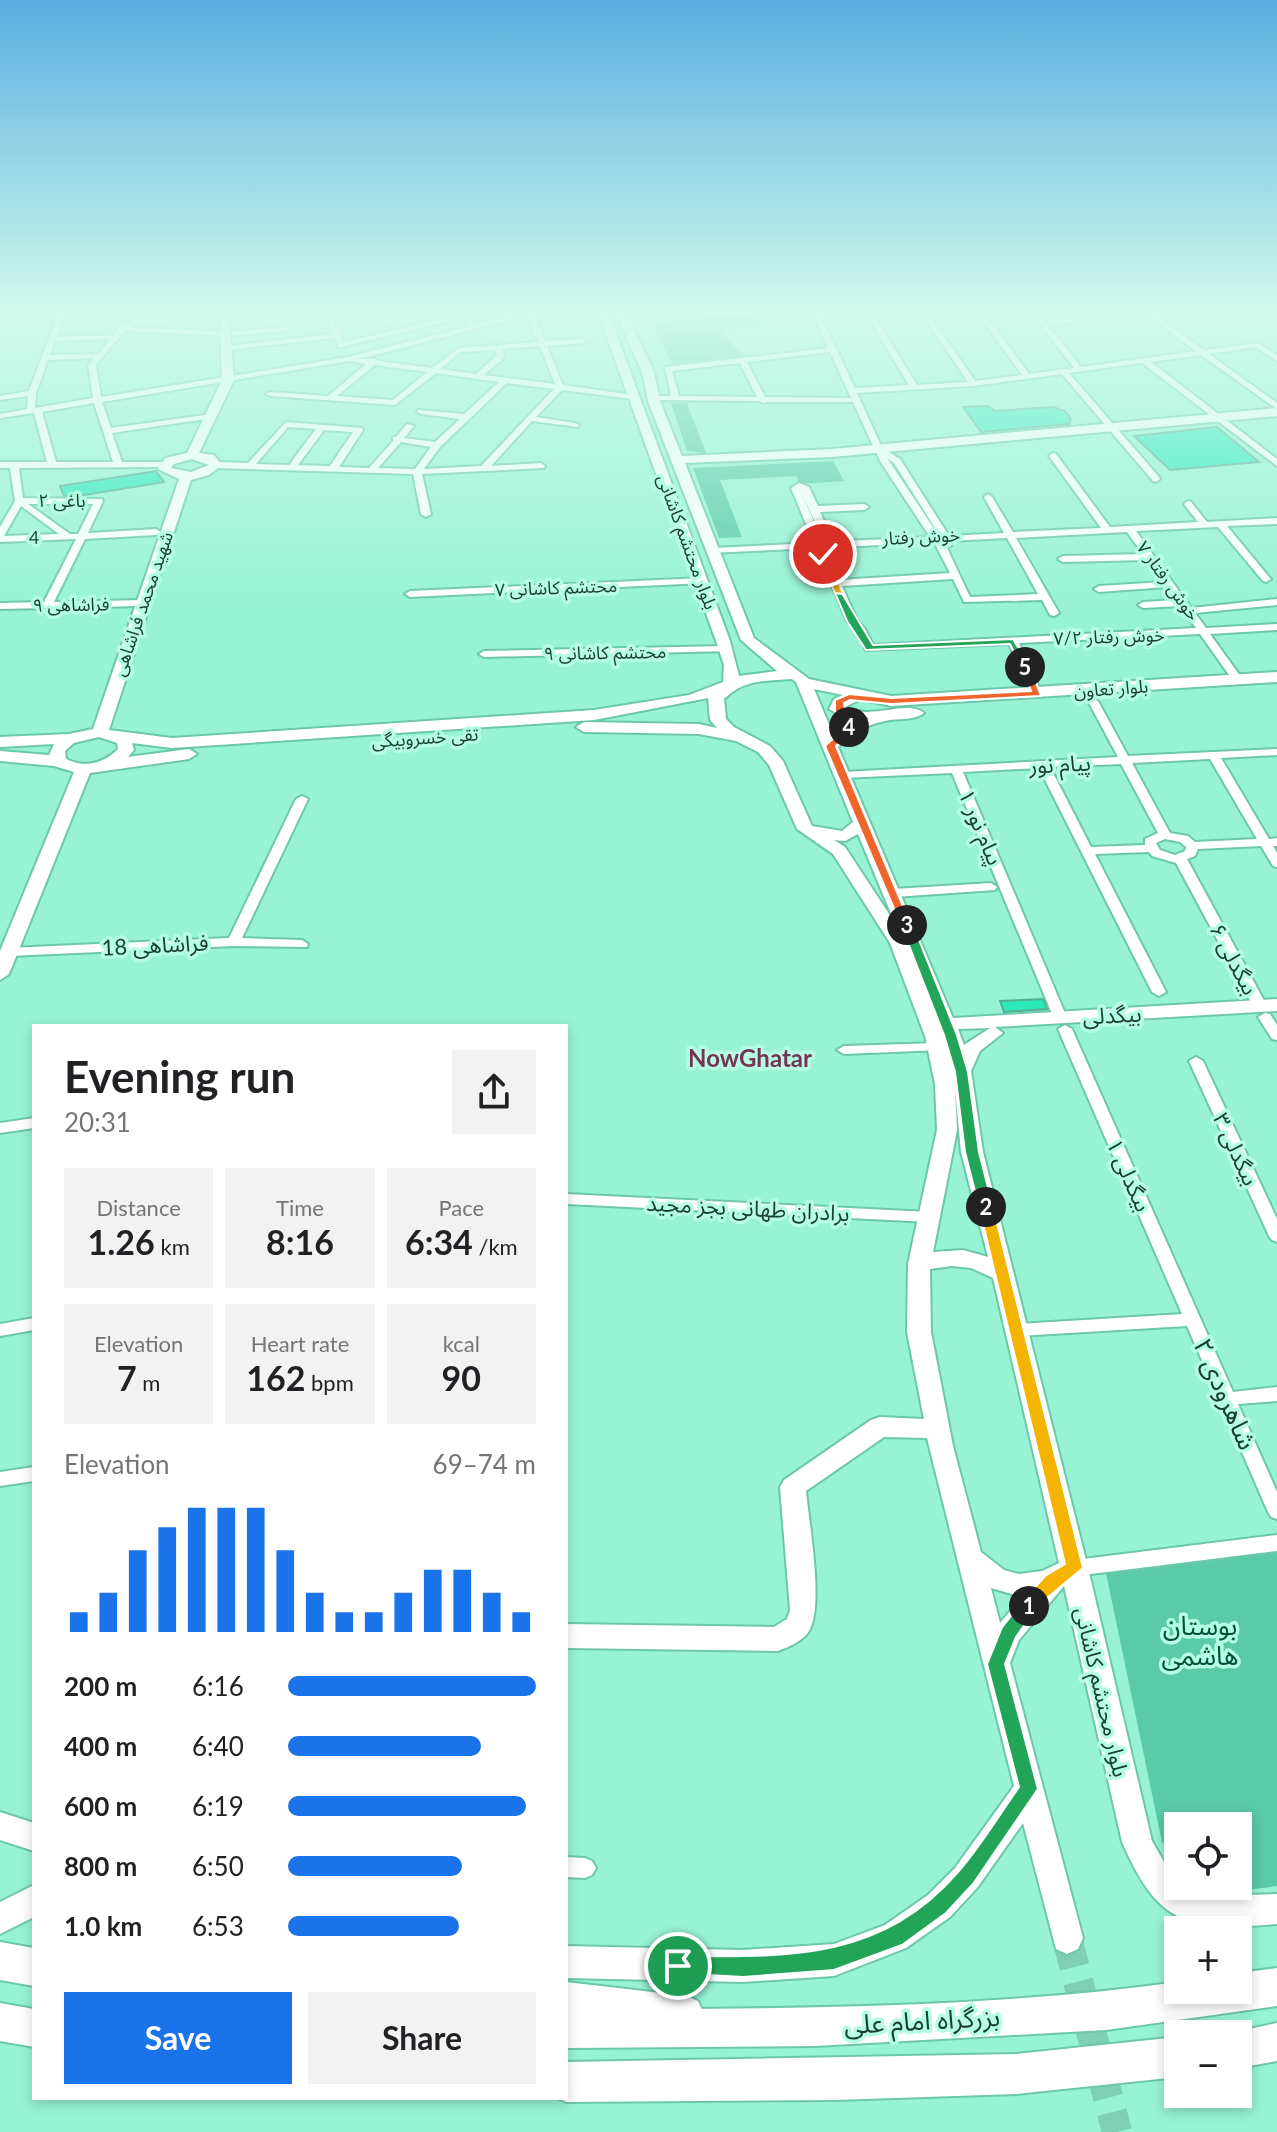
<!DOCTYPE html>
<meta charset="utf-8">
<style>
:root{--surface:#fff;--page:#f2f2f2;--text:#202124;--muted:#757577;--accent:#1a73e8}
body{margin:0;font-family:Lato,"Noto Sans Arabic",sans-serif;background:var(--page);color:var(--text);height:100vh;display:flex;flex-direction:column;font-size:30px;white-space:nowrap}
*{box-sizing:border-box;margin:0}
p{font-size:26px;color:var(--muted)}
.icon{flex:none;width:44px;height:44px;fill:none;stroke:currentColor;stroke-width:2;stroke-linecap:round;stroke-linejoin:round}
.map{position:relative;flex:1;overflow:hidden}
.sheet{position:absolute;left:32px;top:1024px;width:536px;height:1076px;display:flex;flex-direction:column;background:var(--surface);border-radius:0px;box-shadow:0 4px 12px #0003}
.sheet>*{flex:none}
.fabs{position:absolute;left:1164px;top:1812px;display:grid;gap:16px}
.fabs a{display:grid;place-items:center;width:88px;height:88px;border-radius:0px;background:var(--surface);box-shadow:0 4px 12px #0003;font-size:40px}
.pin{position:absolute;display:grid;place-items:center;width:68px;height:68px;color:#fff;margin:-34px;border:4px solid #fff;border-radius:50%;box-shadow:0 2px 8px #0007}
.km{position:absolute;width:40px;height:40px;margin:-20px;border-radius:50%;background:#222;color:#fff;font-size:22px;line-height:40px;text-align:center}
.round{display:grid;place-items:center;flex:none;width:84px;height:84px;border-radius:0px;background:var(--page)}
.headline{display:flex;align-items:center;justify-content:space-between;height:136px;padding:0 32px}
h1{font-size:44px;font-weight:700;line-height:60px}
.metrics{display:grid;grid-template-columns:repeat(3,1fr);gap:12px;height:136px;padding:8px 32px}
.metrics div{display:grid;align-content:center;border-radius:0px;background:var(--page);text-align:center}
.metrics b{font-size:34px;font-weight:700}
.metrics small{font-size:22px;font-weight:400}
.metrics p{font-size:22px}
.chart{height:224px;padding:16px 32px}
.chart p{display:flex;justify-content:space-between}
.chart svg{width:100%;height:144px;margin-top:8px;stroke:var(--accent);stroke-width:6}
.primary-button{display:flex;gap:16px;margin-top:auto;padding:16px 32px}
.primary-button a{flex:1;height:92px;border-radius:0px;background:var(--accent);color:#fff;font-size:32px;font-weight:700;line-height:92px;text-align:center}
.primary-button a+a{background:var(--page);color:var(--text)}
ul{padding:0 32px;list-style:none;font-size:26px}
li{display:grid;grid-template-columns:128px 96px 1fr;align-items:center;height:60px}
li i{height:20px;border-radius:10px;background:var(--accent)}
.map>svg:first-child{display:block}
.green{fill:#5acaa8}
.building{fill:#2ae9ba;stroke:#52af92;stroke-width:2}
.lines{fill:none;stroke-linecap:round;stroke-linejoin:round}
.secondary-tunnel{stroke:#7ecfb4;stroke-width:30;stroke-dasharray:30 15;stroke-linecap:butt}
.street-casing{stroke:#6cc8aa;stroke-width:4}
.secondary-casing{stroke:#6cc8aa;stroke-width:4}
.primary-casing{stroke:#6cc8aa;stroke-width:4}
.highway-casing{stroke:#6cc8aa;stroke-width:4}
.street{fill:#fff;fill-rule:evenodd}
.secondary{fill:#fff;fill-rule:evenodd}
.primary{fill:#fff;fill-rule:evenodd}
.highway{fill:#fff;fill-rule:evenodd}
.split-1{fill:#22a559;stroke:#fff;stroke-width:2}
.split-2{fill:#f5b400;stroke:#fff;stroke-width:2}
.split-3{fill:#22a559;stroke:#fff;stroke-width:2}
.split-4{fill:#f0652b;stroke:#fff;stroke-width:2}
.split-5{fill:#f0652b;stroke:#fff;stroke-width:2}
.split-6{fill:#22a559;stroke:#fff;stroke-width:2}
.split-7{fill:#f5b400;stroke:#fff;stroke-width:2}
.labels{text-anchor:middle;stroke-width:7;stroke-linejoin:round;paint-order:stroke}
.far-street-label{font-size:18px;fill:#183f33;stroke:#b5fde3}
.street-label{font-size:22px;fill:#183f33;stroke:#b5fde3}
.neighbourhood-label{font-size:24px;font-weight:bold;fill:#753455;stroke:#b5fde3}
.near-street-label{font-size:26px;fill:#183f33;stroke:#b5fde3}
.near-park-label{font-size:26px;fill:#004f3d;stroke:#b5fde3}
</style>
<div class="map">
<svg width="1277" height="2132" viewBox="0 0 1277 2132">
<rect width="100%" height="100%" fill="#97f3d4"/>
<path class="green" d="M749,313L761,327L719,331L746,358L678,366L673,364L651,323Z
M671,403H687L706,453L687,451Z
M833,461L844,481L800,484L796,476L720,480L742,537L719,538L693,468Z
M1277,1547V1886L1239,1891L1216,1888L1213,1886H1238V1826H1178V1863L1162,1842L1106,1573Z"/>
<path class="building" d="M989,406L994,411L1053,407L1065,411L1071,419L1069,424L981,432L963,407Z
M1217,427L1259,462L1170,470L1134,436Z
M156,471L164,482L78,496H64L60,486Z
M1043,999L1047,1009L1004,1012L1000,1001Z"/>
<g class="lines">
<path class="secondary-tunnel" d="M1067,1938L1117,2132"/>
<defs>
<path id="street" d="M151,311H160L131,327L227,332L284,327L288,329L284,331L227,336L125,331L96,365L101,397L348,357L470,326L458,319L341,347H338L335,338L228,350L224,348L228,346L333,334L323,311H331L344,342L459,315L478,324L527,311H540L534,314L545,341L583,339L587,341L583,343L547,346L563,385L633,395L637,397L633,399L562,390L536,417L575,423L579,425L578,427L532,421L491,466L541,463L545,466L544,468L422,474L431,514L426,517L421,514L413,474L216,468L212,465L216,462L248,463L286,422L362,428L363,430L339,467L369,468L393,441V437H396L407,424L414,426L404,438L435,442L460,419L421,414L417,412L418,410L464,414L499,382L436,373L395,405L270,396L266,394L270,392L328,396L366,364L349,361L102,402L111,428L212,414L216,416L212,418L112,433L122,462H165L168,463V467L19,468L23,498L102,499L103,501L88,533L156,529L161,532L156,535L85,539L54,602L142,600L147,603L142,606L0,609V603L44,602L76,539L0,542V527L15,501L10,468H0V462H47L34,413L0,418V414L27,409L28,396L0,400V396L29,391L58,314L65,316L57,337L114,335L119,327ZM527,316L538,342L459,348L432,368L379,361L375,359H359ZM110,339L98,354L50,355L55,341ZM540,346L555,384L484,375L504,358L503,349ZM495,350L497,355L476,374L440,369L461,352ZM94,358L88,365L93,398L35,408L36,393L48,360ZM375,365L427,372L393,400L337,396ZM507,383L554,389L481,466L424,469L440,447ZM94,403L113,462H56L42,412ZM288,427L316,429L289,465L256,464ZM324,430L353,432L330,466L298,465ZM401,442L431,447L415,469L378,468ZM28,504H93L78,534H70ZM21,506L59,534L4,536Z
M378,311H386L390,324H384Z
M811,311H837L820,314L855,388L909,385L864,311H871L917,385L968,382L920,311H927L975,381L1022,375L976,311H983L1029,374L1074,368L1030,311H1037L1044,321L1156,311L1154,314L1204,350L1258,343L1277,355V361L1256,347L1209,354L1277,403V409L1201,355L1151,362L1277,459V466L1142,363L1069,373L1159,477L1160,479L1156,482L1153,481L1062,374L973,386L857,393L882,448L900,459L949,536L1004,533L984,497L988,494L992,497L1013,532L1101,528L1049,456L1053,453L1056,454L1110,527L1198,522L1184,504L1188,501L1191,502L1207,522L1277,518V524L1227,526L1269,577L1271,579L1266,582L1263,581L1218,527L1136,531L1191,608L1277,599V605L1195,613L1206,628L1277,624V630L1210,634L1243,680L1242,682H1234L1200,634L1019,643L1042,694L1037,697L1032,694L1009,644L866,650L856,630L847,621L816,548L710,553V549L713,548L814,543L791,488L799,483L809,487L818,506L864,504L869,507L864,510L820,512L831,537L823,539L800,490L823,542L930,537L880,461L853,402H767L763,403L759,401L653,400L649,398L653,396H671L665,367L828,348ZM1146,315L1196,351L1081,367L1048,325ZM830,352L851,398L765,397L747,362ZM740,363L757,397L679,396L672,371ZM887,458L894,463L940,536H939ZM1127,532L1143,554L1063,556L1058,559L1063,562L1147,560L1163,582L1099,586L1094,589L1099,592L1167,587L1176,600L1143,602L1138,605L1143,608L1180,606L1196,628L873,645L865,629L857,620L842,586L953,579L964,602L1042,600L1050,615L1054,616L1059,613L1016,538ZM1007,538L1038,594L970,597L947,548L951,546L950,541ZM934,542L950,573L839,580L825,548Z
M702,578L707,581L705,583L410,597L405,594L410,591Z
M726,646L730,647V651L484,657L479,654L484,651Z
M1093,698L1098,701L1128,756L1277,749V755L1221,758L1269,839L1277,838V846H1273L1277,853V867L1273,866L1261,846L1198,849L1195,856L1187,859L1267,1006L1265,1009H1255L1253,1006L1176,863L1152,856L1149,852L1095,854L1166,992L1159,996L1152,992L1039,768L963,772L1067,1018L1060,1022L1055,1021L952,773L843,778L837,775L843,772L1118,757L1088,701ZM1210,759L1257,839L1195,842L1188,836L1170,833L1132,763ZM1121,764L1158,833L1145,839V845L1091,847L1050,767ZM1165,839L1180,842L1186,847L1185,851L1175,855L1160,850L1156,843Z
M302,796L308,799L242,938L302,940L308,944L307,947L234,946L9,956L3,952L9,948L229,938L296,799Z
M991,883L997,887L995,890L894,897L888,893L894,889Z
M1265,1013L1270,1014L1277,1025V1040L1272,1039L1258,1017Z
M1065,1025L1072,1029L1233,1392L1277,1387V1401L1238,1404L1277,1492V1519L1271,1517L1268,1512L1187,1326L1018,1336L1012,1334L1010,1330L1012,1326L1018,1324L1182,1314L1058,1029Z
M937,1043L944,1047L942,1050L844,1054L837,1050L844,1046Z
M1196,1057L1203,1061L1277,1219V1242L1272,1240L1269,1236L1189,1061Z
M34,1118V1128L0,1133V1123Z
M566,1194L930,1212L935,1213L938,1217L935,1221L930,1222L566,1204Z
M34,1318V1330L0,1336V1324Z
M34,1467V1481L0,1486V1472Z
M1277,1535V1551L1075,1576L1068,1574L1066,1568L1068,1562L1075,1560Z
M566,1857L585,1858L592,1861L596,1868L592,1875L585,1878L566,1877Z"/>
<path id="secondary" d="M594,311H605L610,317L730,641L739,676L777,671L741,640L648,401L642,372L615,311H625L654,372L660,401L682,456L832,449L1277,408V416L832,457L685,463L754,638L809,679L891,696L1277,672V682L891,706L861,699L845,707C872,721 906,699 924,713C914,721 898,718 885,721C867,724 852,734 838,747L953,1018L1277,999V1011L995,1027L1003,1033L980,1051L971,1071L983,1152L1088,1568L1152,1841L1178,1886L1208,1896L1277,1894V1924C1189,1931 1159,1927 1122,1842L1064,1586L1019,1640L1010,1663L1083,1938L1078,1949L1067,1954L1056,1949L1023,1823L977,1888L950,1917L906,1948L834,1976L743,1982L566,1978V1946L743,1950L834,1944L885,1925L928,1895L955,1868L1014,1786L927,1438L884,1437L806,1491C809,1523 824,1606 809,1631C804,1640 789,1647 778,1651L566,1648V1624L774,1627L787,1619L790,1610L780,1487L784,1480L871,1420L880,1417L924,1419L907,1332L908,1264L937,1130L935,1084L925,1036L890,943L833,854L797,829L769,765L758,752L736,741L699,734L584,732L576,727L584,722L699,724L717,728L710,720L708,698L594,720L172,748L132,743L134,750L128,757L189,749L197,754L189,759L90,773L9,974L0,980V951L74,772L54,766L0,761V751L49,755L54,744L0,747V737L69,734L93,729L179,479L158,469L165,458L187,453L222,380L220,318L229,320L234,380L199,453L214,455L222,465L209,475L191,480L109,730L172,738L594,710L689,695L723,682L724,665L716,641L600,318ZM192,459L209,465L191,472L171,468L174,464ZM792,679L796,682L853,822L842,831L812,826L783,761L770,746L734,727L726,719L724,699C744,679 765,681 792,679ZM814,689L843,695L834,699L829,709L852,722L833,734ZM99,737L117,743L118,749C103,764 84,768 66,759L65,751L74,743ZM858,834L895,923L845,847L834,840L845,841ZM990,1028L964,1045L958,1029ZM955,1089L961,1152L988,1257L963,1250L933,1252L957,1130ZM952,1266L971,1268L993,1278L1059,1563L1042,1571L1019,1574L1004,1570L981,1552L953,1446L931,1332L930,1269ZM991,1588L1022,1597L1000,1623Z
M0,1812L34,1823V1851L0,1840Z
M34,1885V1917L0,1934V1902Z
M566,1982L687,1996L698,2001L703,2012L698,2023L687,2028L566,2014Z"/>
<path id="primary" d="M0,311H98L92,314L0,316Z"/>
<path id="highway" d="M0,1942L34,1948V1986L0,1980Z
M1277,1968V2006L1106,2030L815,2046L566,2048V2010C770,2008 976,2010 1178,1982V1990H1238V1973Z
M0,2003L34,2009V2047L0,2041Z
M1277,2023V2061L1238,2068V2034H1227Z
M1178,2037V2077L1016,2094L835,2100L566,2102L557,2098H566V2062L1016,2054Z"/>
</defs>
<use href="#street" class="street-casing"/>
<use href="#secondary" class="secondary-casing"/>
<use href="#primary" class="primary-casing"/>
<use href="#highway" class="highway-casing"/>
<use href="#street" class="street"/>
<use href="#secondary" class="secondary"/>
<use href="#primary" class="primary"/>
<use href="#highway" class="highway"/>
</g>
<linearGradient id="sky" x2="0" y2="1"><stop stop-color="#5aaee1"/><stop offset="0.51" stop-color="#d0faec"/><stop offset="1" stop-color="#d0faec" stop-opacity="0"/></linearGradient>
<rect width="1277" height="610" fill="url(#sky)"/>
<path class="split-1" d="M1029,1598L1038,1606L1016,1637L1005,1664L1038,1789L973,1884L946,1913L902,1945L834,1970L743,1977L671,1973L668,1966L671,1959L678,1956C787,1957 881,1961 958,1872C981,1846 999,1815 1019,1787L987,1664L1002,1627L1023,1601Z"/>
<path class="split-2" d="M986,1202L993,1207L1083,1568L1029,1613L1023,1611V1601L1045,1576L1065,1564L979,1207Z"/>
<path class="split-3" d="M907,922L913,925L957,1035L968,1072L979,1152L993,1207L986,1212L979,1207L965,1152L955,1072L944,1035L901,925Z"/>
<path class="split-4" d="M849,724L854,727L836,746L912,928L901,925L825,746Z"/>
<path class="split-5" d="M1022,665L1030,667L1041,696L891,704L850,700L844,703L845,710L872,718L849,730L845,725L857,719L835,712V700L849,694L891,698L1031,691Z"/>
<path class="split-6" d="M840,590L873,645L1013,639L1030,667L1022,669L1010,644L866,650L847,621L835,593Z"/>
<path class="split-7" d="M823,551L827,554L843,594L835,593L819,554Z"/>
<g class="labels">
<g class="far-street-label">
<text x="62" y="507">باغی ۲</text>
<text transform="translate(921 537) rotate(-3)" y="6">خوش رفتار</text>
<text transform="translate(34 538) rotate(-1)" y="6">4</text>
<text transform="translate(687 542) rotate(70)" y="6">بلوار محتشم کاشانی</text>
<text transform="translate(1168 581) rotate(54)" y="6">خوش رفتار ۷</text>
<text transform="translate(556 588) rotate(-2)" y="6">محتشم کاشانی ۷</text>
<text transform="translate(143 604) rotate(-71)" y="6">شهید محمد فراشاهی</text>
<text transform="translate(71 605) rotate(-1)" y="6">فراشاهی ۹</text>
<text transform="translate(1109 637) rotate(-2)" y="6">خوش رفتار ۷/۲</text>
<text transform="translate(605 653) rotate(-1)" y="6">محتشم کاشانی ۹</text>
<text transform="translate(1111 689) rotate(-4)" y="6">بلوار تعاون</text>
<text transform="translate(425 738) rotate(-4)" y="6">تقی خسروبیگی</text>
</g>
<g class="street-label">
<text transform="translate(1060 764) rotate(-3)" y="8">پیام نور</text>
<text transform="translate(981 827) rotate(67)" y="8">پیام نور ۱</text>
<text transform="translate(155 945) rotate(-3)" y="8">فراشاهی 18</text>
<text transform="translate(1234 959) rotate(62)" y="8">بیگدلی ۶</text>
<text transform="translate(1112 1015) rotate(-3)" y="8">بیگدلی</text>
<text transform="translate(1236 1149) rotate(65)" y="8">بیگدلی ۳</text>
<text transform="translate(1129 1175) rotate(66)" y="8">بیگدلی ۱</text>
<text transform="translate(748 1208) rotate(3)" y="8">برادران طهانی بجز مجید</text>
<text transform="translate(1102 1692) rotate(77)" y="8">بلوار محتشم کاشانی</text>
</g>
<g class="neighbourhood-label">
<text x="750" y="1067">NowGhatar</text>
</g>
<g class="near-street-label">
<text transform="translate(1225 1394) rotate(66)" y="9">شاهرودی ۲</text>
<text transform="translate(922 2021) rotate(-3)" y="9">بزرگراه امام علی</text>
</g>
<g class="near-park-label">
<text x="1200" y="1635">بوستان<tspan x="1200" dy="30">هاشمی</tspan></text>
</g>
</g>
</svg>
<div class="fabs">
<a><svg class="icon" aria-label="locate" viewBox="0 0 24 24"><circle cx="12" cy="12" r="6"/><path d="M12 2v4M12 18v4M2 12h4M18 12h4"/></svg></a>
<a>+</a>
<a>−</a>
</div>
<div class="pin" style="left:678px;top:1966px;background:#1e9e55"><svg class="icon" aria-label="arrive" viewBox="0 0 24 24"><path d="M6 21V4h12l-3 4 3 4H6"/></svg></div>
<div class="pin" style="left:823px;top:554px;background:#d93025"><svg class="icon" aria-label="check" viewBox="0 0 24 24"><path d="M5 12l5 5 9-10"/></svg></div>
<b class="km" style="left:1029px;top:1606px">1</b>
<b class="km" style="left:986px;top:1207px">2</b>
<b class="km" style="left:907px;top:925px">3</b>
<b class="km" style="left:849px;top:727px">4</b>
<b class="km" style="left:1025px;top:667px">5</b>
<section class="sheet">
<div class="headline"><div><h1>Evening run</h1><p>20:31</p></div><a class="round"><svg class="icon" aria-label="share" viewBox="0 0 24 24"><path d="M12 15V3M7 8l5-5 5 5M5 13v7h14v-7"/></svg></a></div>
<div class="metrics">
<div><p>Distance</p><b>1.26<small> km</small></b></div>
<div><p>Time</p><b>8:16</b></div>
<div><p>Pace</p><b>6:34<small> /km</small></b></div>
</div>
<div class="metrics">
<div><p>Elevation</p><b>7<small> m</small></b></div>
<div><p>Heart rate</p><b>162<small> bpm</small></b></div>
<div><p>kcal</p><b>90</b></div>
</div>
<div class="chart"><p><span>Elevation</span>69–74 m</p>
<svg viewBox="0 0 160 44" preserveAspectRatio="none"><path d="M5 44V38M15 44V32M25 44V19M35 44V12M45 44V6M55 44V6M65 44V6M75 44V19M85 44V32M95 44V38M105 44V38M115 44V32M125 44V25M135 44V25M145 44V32M155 44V38"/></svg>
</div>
<ul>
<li><b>200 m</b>6:16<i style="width:100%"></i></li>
<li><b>400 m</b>6:40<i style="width:78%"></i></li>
<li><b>600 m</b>6:19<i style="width:96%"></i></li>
<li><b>800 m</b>6:50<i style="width:70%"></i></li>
<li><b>1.0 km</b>6:53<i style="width:69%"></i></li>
</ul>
<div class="primary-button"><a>Save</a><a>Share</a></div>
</section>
</div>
